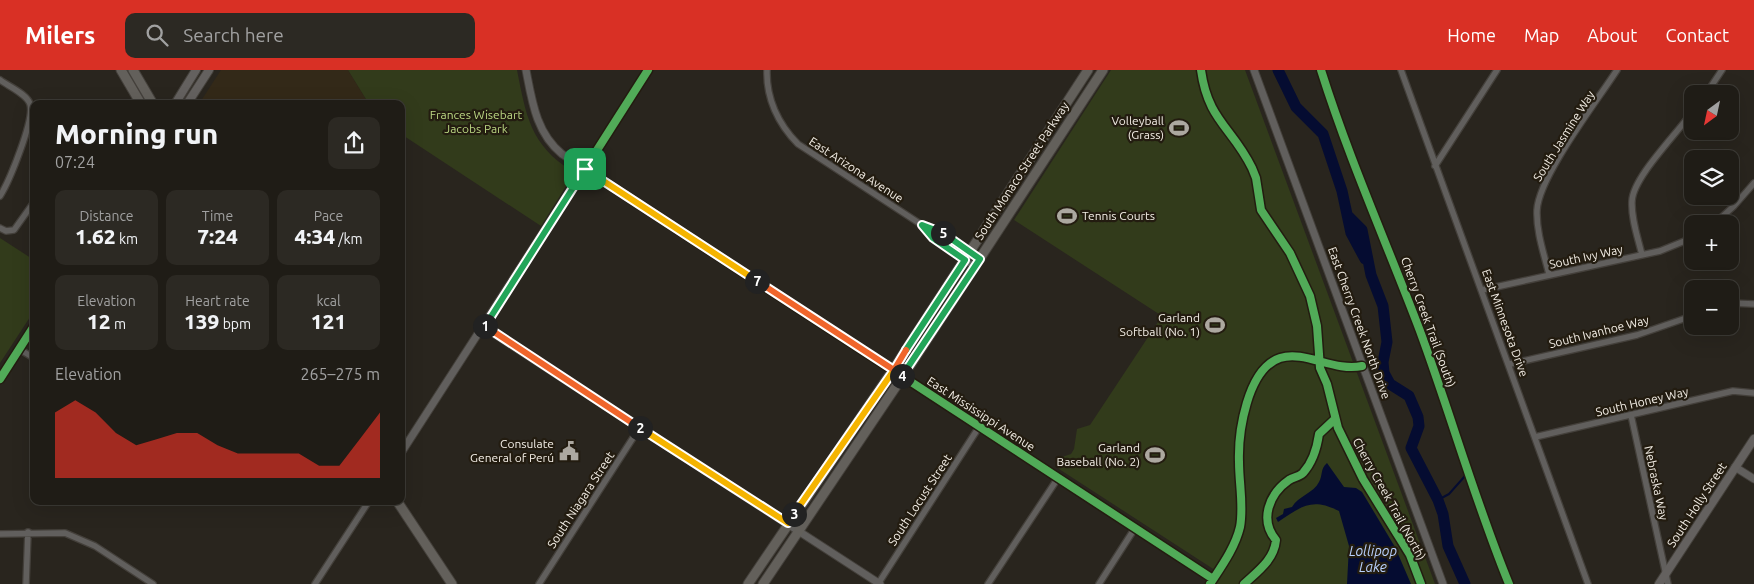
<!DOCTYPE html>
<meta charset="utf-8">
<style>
:root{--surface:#1f1c16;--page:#2c2923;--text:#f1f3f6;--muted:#a1a1a1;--line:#3c3a35;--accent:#d93025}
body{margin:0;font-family:Ubuntu,sans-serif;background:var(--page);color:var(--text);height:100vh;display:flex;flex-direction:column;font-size:19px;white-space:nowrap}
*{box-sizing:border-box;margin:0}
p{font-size:16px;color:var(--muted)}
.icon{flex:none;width:28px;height:28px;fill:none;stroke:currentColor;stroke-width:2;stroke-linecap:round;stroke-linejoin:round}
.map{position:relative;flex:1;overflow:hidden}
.side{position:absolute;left:30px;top:30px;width:375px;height:405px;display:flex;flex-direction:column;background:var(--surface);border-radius:10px;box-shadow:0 5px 20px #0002,0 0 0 1px var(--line)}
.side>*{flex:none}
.needle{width:32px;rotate:213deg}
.controls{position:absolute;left:1684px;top:15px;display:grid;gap:10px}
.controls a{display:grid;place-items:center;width:55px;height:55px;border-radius:10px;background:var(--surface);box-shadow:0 5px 20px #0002,0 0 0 1px var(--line);font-size:25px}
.pin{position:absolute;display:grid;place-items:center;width:42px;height:42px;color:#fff;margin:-21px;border-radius:10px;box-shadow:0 2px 8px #0006}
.km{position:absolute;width:25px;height:25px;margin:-12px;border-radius:50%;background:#222;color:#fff;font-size:14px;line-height:25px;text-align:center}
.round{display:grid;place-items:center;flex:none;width:52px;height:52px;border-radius:10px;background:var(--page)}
.headline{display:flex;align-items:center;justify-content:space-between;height:85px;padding:0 25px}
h1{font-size:28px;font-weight:800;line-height:38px}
.figures{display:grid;grid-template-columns:repeat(3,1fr);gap:8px;height:85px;padding:5px 25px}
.figures div{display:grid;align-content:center;border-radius:10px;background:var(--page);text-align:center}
.figures b{font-size:21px;font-weight:800}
.figures small{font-size:14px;font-weight:400}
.figures p{font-size:14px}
.chart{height:140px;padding:10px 25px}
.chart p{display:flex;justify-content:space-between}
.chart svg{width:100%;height:90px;margin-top:5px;fill:var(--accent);opacity:.7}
header{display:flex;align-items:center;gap:30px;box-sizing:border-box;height:70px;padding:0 25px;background:var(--accent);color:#fff}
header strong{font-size:24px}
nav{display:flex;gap:28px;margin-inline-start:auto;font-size:18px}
.search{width:350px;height:45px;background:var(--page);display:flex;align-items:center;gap:12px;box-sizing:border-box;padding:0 18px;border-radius:10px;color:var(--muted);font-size:19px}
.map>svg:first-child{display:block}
.built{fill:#332918}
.green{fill:#323b1b}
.water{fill:#050c31}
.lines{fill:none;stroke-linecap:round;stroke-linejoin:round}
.stream{stroke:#050c31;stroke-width:2}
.river{stroke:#050c31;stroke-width:11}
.minor-casing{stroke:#44403b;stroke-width:8}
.tertiary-casing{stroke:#44403b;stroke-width:9}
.secondary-casing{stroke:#44403b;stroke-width:10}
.primary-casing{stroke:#44403b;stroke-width:11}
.minor{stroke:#615f5d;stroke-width:5.5}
.tertiary{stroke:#615f5d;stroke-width:7}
.secondary{stroke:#64615f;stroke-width:8}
.primary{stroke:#63605b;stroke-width:9}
.cycleway-casing{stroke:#231c10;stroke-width:11}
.cycleway{stroke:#51ab58;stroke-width:8}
.split-1-casing{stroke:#fff;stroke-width:10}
.split-2-casing{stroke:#fff;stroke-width:10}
.split-3-casing{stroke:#fff;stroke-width:10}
.split-4-casing{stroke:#fff;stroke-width:10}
.split-5-casing{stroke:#fff;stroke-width:10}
.split-6-casing{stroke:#fff;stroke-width:10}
.split-7-casing{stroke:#fff;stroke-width:10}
.split-8-casing{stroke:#fff;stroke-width:10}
.split-1{stroke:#22a559;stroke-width:6}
.split-2{stroke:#f0652b;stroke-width:6}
.split-3{stroke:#f5b400;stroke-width:6}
.split-4{stroke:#f5b400;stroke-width:6}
.split-5{stroke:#22a559;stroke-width:6}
.split-6{stroke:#22a559;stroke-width:6}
.split-7{stroke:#f0652b;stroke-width:6}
.split-8{stroke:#f5b400;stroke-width:6}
.labels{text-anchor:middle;stroke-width:4.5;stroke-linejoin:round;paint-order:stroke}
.park-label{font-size:12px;fill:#bbd783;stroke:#231c10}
.poi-label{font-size:12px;fill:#f3eee6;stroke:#231c10;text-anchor:end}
.street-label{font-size:12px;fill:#f3eee6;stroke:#231c10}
.water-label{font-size:14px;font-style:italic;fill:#b8d0fd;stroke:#231c10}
</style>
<header>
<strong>Milers</strong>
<div class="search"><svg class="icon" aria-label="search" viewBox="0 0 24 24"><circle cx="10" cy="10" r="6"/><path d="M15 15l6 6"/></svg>Search here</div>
<nav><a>Home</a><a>Map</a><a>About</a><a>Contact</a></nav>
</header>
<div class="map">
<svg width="1754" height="514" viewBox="0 0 1754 514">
<rect width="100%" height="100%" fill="#29251e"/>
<path class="built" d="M221,0H348L369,34H199Z"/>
<path class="green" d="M348,0H517C526,45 530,75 572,101L573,105L541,156L401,64V34H369Z
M1111,0H1245L1435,514H1215L1221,504L1059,399L1057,396L1059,388L1071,384L1074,379L1077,359L1090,355L1162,246L1014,150Z
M0,168L34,190V241L0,293Z"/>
<path class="water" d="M1327,393L1344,417L1356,418L1362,422L1395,477L1411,514H1347L1349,476L1339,441C1311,427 1301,437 1278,452L1276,448L1283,444L1284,439L1292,437C1298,426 1314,423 1319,412C1323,405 1320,399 1327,393Z"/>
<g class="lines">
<path class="stream" d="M1438,430L1449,424L1465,406"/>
<path class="river" d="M1278,0L1296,37L1323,64L1342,121L1351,163L1365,189
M1348,146L1362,160L1371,205L1383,236L1387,272L1383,292L1384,303L1390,314L1409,326L1418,347L1419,356L1411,378L1438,430L1443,444L1448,476L1465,514"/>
<defs>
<path id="minor" d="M767,0C766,28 778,54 798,74L922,155L937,171L975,197
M1401,0L1588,514
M0,10C8,16 27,24 30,34C35,49 9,112 0,126
M1706,24L1722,0
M1435,96L1497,0
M1714,154L1734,136L1754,113
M922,155L946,165L980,189
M0,158L6,161L14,160L34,132
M1642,185C1638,168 1631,149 1632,131C1633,107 1677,64 1692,42
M1549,204C1544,184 1536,161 1537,140C1539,106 1597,31 1617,0
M1482,220L1660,181L1692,168
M1730,233L1754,234
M19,279L34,288
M1510,294L1637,265L1692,246
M1631,345L1668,514
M1535,367L1733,321L1754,323
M0,464L65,463L95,476L153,514
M1213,509C1224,492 1237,474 1240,454C1244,433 1239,411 1239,389C1239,360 1247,300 1280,288C1304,280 1334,302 1362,296
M26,514L28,462
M315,514L369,431
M539,514L640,357
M878,514L979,357
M988,514L1058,408
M1099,514L1135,458"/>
<path id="tertiary" d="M526,0C532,31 536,63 562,84L1213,509L1210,514
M1254,0L1443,514
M484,257L880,514
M401,383L648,0
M1735,397L1754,409"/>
<path id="secondary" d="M175,34L196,0
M187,34L209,0
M0,309L34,256
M1659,514L1754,369"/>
<path id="primary" d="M121,0L141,34
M133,0L153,34
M397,431L452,514
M748,514L893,300L1088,0
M763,514L903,306L1103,0"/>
</defs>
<use href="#minor" class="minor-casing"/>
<use href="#tertiary" class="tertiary-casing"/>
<use href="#secondary" class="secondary-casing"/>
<use href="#primary" class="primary-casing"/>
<use href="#minor" class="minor"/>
<use href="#tertiary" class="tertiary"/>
<use href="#secondary" class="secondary"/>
<use href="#primary" class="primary"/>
<defs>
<path id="cycleway" d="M648,0L585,99L1213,509
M1201,0C1208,51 1232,57 1252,98L1256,108L1261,140L1290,183L1310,226L1317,256L1320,298L1327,314L1338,358L1363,409L1410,485L1421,514
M1321,0C1349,89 1387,174 1420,261C1451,345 1475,431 1509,514
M0,309L34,256
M1210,514C1221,497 1235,478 1240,457C1244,436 1239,414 1239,392C1238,363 1247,299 1280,288C1305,280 1334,302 1362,296
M1244,514C1258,501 1274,490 1276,470C1259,450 1269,424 1289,410C1294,407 1299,407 1303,403C1313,392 1317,378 1319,364L1335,349"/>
</defs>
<use href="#cycleway" class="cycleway-casing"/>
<use href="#cycleway" class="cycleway"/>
</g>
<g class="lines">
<defs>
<path id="split-1" d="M485,256L585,99"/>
<path id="split-2" d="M485,256L640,358"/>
<path id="split-3" d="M640,358L788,453L794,444"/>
<path id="split-4" d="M794,444L894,300L902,306"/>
<path id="split-5" d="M902,306L980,189L943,163"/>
<path id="split-6" d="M906,280L965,190L933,168L922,155L943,163"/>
<path id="split-7" d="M757,211L894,300L906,280"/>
<path id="split-8" d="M585,99L757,211"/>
</defs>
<use href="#split-1" class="split-1-casing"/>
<use href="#split-2" class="split-2-casing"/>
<use href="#split-3" class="split-3-casing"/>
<use href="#split-4" class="split-4-casing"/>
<use href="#split-5" class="split-5-casing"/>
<use href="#split-6" class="split-6-casing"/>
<use href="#split-7" class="split-7-casing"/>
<use href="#split-8" class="split-8-casing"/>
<use href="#split-1" class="split-1"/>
<use href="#split-2" class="split-2"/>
<use href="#split-3" class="split-3"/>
<use href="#split-4" class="split-4"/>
<use href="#split-5" class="split-5"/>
<use href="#split-6" class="split-6"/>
<use href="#split-7" class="split-7"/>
<use href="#split-8" class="split-8"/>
</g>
<defs>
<symbol id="stadium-bare" viewBox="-9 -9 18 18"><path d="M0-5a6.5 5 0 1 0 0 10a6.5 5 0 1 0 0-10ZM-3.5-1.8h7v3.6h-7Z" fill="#aca8a0" stroke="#231c10" stroke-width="2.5" paint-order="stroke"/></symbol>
<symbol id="civic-bare" viewBox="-9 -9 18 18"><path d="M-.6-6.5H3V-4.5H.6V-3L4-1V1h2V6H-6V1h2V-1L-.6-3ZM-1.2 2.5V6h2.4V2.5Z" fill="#aca8a0" stroke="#231c10" stroke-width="2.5" paint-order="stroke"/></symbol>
</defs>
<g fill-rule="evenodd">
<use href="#stadium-bare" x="1165" y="44" width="28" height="28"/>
<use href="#stadium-bare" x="1053" y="132" width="28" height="28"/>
<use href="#stadium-bare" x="1201" y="241" width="28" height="28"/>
<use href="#civic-bare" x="555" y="367" width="28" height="28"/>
<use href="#stadium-bare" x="1141" y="371" width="28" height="28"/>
</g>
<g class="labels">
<g class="park-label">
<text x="476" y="49">Frances Wisebart<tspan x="476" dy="14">Jacobs Park</tspan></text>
</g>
<g class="poi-label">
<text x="1164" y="55">Volleyball<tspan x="1164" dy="14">(Grass)</tspan></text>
<text x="1082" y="150" text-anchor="start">Tennis Courts</text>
<text x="1200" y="252">Garland<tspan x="1200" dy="14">Softball (No. 1)</tspan></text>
<text x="554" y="378">Consulate<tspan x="554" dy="14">General of Perú</tspan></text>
<text x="1140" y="382">Garland<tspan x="1140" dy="14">Baseball (No. 2)</tspan></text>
</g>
<g class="street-label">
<text transform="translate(1564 66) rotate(-58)" y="4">South Jasmine Way</text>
<text transform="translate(856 100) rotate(33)" y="4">East Arizona Avenue</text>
<text transform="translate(1022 101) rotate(-57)" y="4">South Monaco Street Parkway</text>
<text transform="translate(1586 187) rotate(-12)" y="4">South Ivy Way</text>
<text transform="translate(1428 252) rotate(70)" y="4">Cherry Creek Trail (South)</text>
<text transform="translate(1359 253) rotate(70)" y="4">East Cherry Creek North Drive</text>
<text transform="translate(1505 253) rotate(70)" y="4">East Minnesota Drive</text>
<text transform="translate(1599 262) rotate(-14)" y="4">South Ivanhoe Way</text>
<text transform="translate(1642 332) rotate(-13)" y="4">South Honey Way</text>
<text transform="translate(981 344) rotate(33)" y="4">East Mississippi Avenue</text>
<text transform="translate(1656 413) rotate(78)" y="4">Nebraska Way</text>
<text transform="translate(1389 429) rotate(61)" y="4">Cherry Creek Trail (North)</text>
<text transform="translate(581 430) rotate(-57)" y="4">South Niagara Street</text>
<text transform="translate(920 430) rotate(-57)" y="4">South Locust Street</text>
<text transform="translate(1697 435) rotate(-57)" y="4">South Holly Street</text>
</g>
<g class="water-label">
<text x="1373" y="486">Lollipop<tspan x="1373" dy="16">Lake</tspan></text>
</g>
</g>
</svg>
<div class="controls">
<a><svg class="needle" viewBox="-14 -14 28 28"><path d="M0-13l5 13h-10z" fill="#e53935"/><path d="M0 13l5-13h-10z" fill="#a1a1a1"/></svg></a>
<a><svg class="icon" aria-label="layers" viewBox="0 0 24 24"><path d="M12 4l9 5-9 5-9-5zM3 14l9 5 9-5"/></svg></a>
<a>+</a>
<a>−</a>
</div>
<div class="pin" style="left:585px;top:99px;background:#1e9e55"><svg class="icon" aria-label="arrive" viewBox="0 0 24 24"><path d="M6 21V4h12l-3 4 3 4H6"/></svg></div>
<b class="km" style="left:485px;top:256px">1</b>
<b class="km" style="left:640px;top:358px">2</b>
<b class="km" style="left:794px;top:444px">3</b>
<b class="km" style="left:902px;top:306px">4</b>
<b class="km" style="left:943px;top:163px">5</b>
<b class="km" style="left:757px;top:211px">7</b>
<section class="side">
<div class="headline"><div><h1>Morning run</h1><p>07:24</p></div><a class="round"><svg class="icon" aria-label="share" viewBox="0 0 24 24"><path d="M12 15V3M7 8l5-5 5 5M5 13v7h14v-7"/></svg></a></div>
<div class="figures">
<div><p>Distance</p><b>1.62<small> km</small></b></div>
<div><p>Time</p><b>7:24</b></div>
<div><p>Pace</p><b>4:34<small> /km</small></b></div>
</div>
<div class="figures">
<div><p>Elevation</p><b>12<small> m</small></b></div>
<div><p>Heart rate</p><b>139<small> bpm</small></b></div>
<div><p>kcal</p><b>121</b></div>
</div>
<div class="chart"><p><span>Elevation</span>265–275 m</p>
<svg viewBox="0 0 160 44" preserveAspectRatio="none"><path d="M0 44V12L10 6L20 12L30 22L40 28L50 25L60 22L70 22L80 28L90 32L100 32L110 32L120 32L130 38L140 38L150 25L160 12V44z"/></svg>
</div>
</section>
</div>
